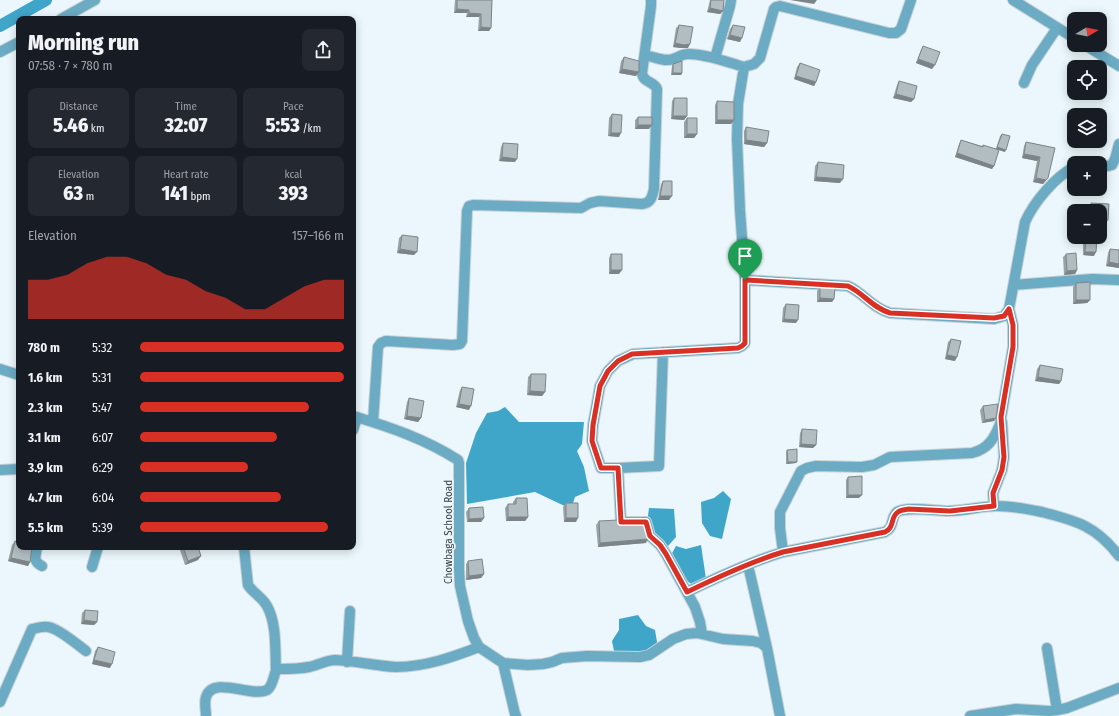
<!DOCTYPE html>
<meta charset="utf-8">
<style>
:root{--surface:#171b24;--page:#242831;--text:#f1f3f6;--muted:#9ea1a6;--accent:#d93025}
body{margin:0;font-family:"Fira Sans Condensed",sans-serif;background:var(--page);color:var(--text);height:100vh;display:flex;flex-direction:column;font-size:15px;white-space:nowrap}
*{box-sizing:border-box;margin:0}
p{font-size:13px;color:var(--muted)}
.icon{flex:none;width:22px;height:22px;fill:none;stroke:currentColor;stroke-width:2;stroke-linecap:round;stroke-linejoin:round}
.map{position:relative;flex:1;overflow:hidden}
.drawer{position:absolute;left:16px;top:16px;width:340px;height:534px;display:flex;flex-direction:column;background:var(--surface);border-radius:8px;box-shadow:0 2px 10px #0003}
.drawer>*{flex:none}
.needle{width:26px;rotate:80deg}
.fabs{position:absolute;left:1067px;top:12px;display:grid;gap:8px}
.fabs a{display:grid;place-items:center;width:40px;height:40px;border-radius:8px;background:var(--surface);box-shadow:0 2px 10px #0003;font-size:20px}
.pin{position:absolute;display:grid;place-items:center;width:34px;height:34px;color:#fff;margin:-41px -17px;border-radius:50% 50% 50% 0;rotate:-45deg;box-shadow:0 0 4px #0007}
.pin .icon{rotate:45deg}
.round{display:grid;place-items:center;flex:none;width:42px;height:42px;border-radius:8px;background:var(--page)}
.overview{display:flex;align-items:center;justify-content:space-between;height:68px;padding:0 12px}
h1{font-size:22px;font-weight:800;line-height:30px}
.figures{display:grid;grid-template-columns:repeat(3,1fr);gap:6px;height:68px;padding:4px 12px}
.figures div{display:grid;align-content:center;border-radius:8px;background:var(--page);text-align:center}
.figures b{font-size:20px;font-weight:800}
.figures small{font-size:11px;font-weight:400}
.figures p{font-size:11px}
.chart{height:112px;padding:8px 12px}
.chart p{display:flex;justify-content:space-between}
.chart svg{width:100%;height:72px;margin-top:4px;fill:var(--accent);opacity:.7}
ul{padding:0 12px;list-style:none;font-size:13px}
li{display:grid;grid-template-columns:64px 48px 1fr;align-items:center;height:30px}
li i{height:10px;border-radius:5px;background:var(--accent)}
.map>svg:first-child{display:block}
.water{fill:#40a6c9}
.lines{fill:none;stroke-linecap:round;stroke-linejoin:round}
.canal{stroke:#40a6c9;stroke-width:12}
.minor-casing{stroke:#c7d2d6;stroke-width:12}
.tertiary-casing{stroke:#c7d2d6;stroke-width:12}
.minor{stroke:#6babc3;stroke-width:10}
.tertiary{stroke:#6babc3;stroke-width:10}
.wall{fill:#99a3a7}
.shaded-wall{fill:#7d8488}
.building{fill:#b2bdc2;stroke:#7d8488}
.route-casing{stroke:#fff;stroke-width:8}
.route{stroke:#d93025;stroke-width:5}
.labels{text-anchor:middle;stroke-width:3.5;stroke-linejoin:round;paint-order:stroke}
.street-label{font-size:11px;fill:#373c3e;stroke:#ebf7fc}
</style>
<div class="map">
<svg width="1119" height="716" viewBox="0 0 1119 716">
<rect width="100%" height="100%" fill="#ebf7fc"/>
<path class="water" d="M505,407L519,422H584L582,444L577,451L584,467L589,491L575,497L571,509L535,492L467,504L466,463L476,433L487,413L498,411Z
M723,491L731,499L722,539L710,536L702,523L701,502L714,498Z
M649,508L674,509L676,537L668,546L655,543L647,523Z
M701,545L706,579L696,588L680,575L671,555L676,546L686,549Z
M638,615L646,626L655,630L658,648L628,657L614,651L612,641L619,630V619Z"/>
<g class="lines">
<path class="canal" d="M0,26L46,0"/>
<defs>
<path id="minor" d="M645,55C653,57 665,62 673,59C679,57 682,54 688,54C707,54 726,62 744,67L754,64L760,58L774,9L776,7L780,6L889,33H896L901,29L911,0
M715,58L730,6L731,0
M1024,83L1032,65L1057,28
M1100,165L1108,166L1112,165L1115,159L1119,144
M745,280L848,286C865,294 871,307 890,313L994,319L1004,316L1009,309L1025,222C1034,202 1055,177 1074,167
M1014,285L1092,279L1119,280
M0,369L19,375
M353,416C390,427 425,439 458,460L459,463V569L460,586L468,621L474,638L479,647L503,663L528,665L543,664L552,662L562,658L587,656L640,657L649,655L673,639L686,634L697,633L723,639L753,641L761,643L767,648L780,716
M373,422L378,347L381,343L386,341L453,345L460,344L462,341L467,211L469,206L473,205L581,208L590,203L599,201L642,204C651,203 652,197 654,189L657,89C654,81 643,83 642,73L651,6V0
M353,430L357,417
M618,468L659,466L663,352
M0,470L19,469
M994,506L993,493L1002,470L1004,457L1002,422
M37,547C36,556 32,561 42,566
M244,547L248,585C253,593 262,597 267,606C277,624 275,650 276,671
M783,552L780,528V512L801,471L807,468L816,466L862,467L874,465L890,457L972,453C988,449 994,439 1000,424L1013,347V325L1009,309
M748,565L767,648
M92,567L98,547
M687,592C718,577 750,562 783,552L885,532C895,527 890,518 897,512C907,506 936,511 948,511C965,511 981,506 997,506C1012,506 1027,509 1042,512C1077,521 1096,526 1119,556
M702,634L700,622L695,607L666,554L660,545L650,536L646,522H621L618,468H601L592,441L593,425L600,386L608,371L618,361L633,354L738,348L742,346L745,343V280L740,210L737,139L738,104L744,67
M1047,648L1057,710
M347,662L350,611
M503,663L515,714L516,716
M0,702L32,629C37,628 44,626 48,627C58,628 78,645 86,651
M206,716C206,710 204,703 206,697C213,675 252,698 267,690C273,686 273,677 276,671L279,669C289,669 299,669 309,667C319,665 326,660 336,660C356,661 376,666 396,667C425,667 453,657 479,647
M970,716L1016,709L1049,711L1057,710L1067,708L1119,688"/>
<path id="tertiary" d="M1013,0L1074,38
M61,19L95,0
M1085,45L1119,66
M0,52L19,42"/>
</defs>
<use href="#minor" class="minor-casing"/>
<use href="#tertiary" class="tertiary-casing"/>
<use href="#minor" class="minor"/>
<use href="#tertiary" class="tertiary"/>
</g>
<path class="wall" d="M455,0H492L491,28L489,31H478L479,17H466L467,13H454Z
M710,0H724L723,11L720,14L707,12Z
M679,25L688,48H681L673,47L676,28Z
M733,25L740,42L727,39L730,29Z
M923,46L932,69L916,63L921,50Z
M624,57L636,76L619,73L621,61Z
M800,63L816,82L814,86L794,79L797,67Z
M673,64L682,73L681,75H671L672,66Z
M899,81L914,99L911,102L893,98L897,85Z
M674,98L687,116L684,120L671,119L672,101Z
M717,101L734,120L731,124H715V105Z
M612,114L619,137L608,136L609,118Z
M638,117L649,129H635V120Z
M687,118L697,134L694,138H684V122Z
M746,127L767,143L764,147L744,144V131Z
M1002,134L1005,152L999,150L994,166L992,169L955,157L959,144L961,140L982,146L983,145L996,149L1000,136Z
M1026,142L1055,148L1048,178L1043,184L1033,182L1037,161L1022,158L1024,146Z
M503,143L515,162L499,161L501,147Z
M818,162L840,183L814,181L815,166Z
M663,181L669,200H658L661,184Z
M1091,203L1109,204L1108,220L1105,224L1100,223V211H1089V207Z
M402,235L414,255L397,253L399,238Z
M1086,237L1094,256L1083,255V240Z
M1110,249L1119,268L1106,266L1108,253Z
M611,254L619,274H609V258Z
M1066,254L1077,270L1075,274L1064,275L1063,257Z
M1076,283L1090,300L1087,303L1073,304V287Z
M820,287L834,299L832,302H817V291Z
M786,304L796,323L782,322L783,308Z
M951,339L955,361L945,359L948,342Z
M1040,365L1061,381L1059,384L1035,381L1037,369Z
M531,374L545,392L542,396L527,395L528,377Z
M462,387L469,410L456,407L460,390Z
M409,398L421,418L418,422L404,419L407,402Z
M983,406L994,421L982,423L980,410Z
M802,429L816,445L813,448L799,447L800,433Z
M787,450L796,463L786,464V452Z
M848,477L859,498H846V480Z
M516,498L528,517L525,521H506L505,508L508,504H513V502Z
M566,503L576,522H564L563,507Z
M469,508L484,518L481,522H467L466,512Z
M19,512V523H18V514Z
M599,521L620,524L646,543L598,547L596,525Z
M15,541L30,562L28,566L8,561L12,545Z
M179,547H198V560L185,565Z
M468,561L484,574L481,578L466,580V564Z
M85,610L97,622L94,625L81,624L82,613Z
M98,647L110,668L92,664L95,651Z"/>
<path class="shaded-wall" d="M790,0H817L814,4Z
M710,8L723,11L720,14L707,12Z
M457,9L469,10L467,13H454Z
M469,13L481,14L479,17H466Z
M481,27L491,28L489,31H478Z
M730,35L742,38L740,42L727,39Z
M675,43L690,44L688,48H681L673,47Z
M918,59L935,65L932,69L916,63Z
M622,69L639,72L636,76L619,73Z
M673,73H682L681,75H671Z
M796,76L816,82L814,86L794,79Z
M896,94L914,99L911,102L893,98Z
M673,116H687L684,120L671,119Z
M717,120H734L731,124H715Z
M638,125H652L649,129H635Z
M611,133H621L619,137L608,136Z
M687,134H697L694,138H684Z
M746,140L767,143L764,147L744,144Z
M997,147L1006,150L1005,152L996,149Z
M957,153L994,166L992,169L955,157Z
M1024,154L1040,157L1037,161L1022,158Z
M502,157L517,159L515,162L499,161Z
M816,177L843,179L840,183L814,181Z
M1036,178H1048L1043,184L1033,182Z
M660,196H672L669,200H658Z
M1100,220H1108L1105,224L1100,223Z
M400,249L417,252L414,255L397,253Z
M1085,252H1096L1094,256L1083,255Z
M1109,262L1119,264V268L1106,266Z
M611,270H622L619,274H609Z
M1077,270L1075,274L1064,275L1067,271Z
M820,298L834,299L832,302H817Z
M1076,300H1090L1087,303L1073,304Z
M784,319L798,320L796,323L782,322Z
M947,355L957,357L955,361L945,359Z
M1038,377L1061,381L1059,384L1035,381Z
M530,391L545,392L542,396L527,395Z
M459,404L471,406L469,410L456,407Z
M407,416L421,418L418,422L404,419Z
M996,418L994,421L982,423L985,420Z
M801,444L816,445L813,448L799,447Z
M788,462H797L796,463L786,464Z
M848,495H862L859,498H846Z
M508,517H528L525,521H506Z
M484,518L481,522H467L469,519Z
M566,518H578L576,522H564Z
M648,539L646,543L598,547L600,543Z
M201,556L198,560L185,565L188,561Z
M11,558L30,562L28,566L8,561Z
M484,574L481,578L466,580L469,576Z
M84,620L97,622L94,625L81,624Z
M94,660L112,664L110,668L92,664Z"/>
<path class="building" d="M457,0H492L491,28L481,27V14L469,13V10L457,9Z
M711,0H724L723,11L710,8Z
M679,25L693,27L690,44L684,45L675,43Z
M733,25L745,27L742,38L730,35Z
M923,46L940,52L935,65L918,59Z
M624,57L639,61V72L622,69Z
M682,61V73H673V64Z
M800,63L820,70L816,82L796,76Z
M899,81L917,86L914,99L896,94Z
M674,98H687V116H673Z
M717,101L734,102V120H717Z
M612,114L622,115L621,133H611Z
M638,117H652V125H638Z
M687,118H697V134H687Z
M746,127L769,131L767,143L746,140Z
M1002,134L1010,136L1006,150L997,147Z
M961,140L983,147V145L999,150L994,166L957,153Z
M1026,142L1055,148L1048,178L1046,180L1036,178L1040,157L1024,154Z
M503,143L518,144L517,159L502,157Z
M818,162L844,165L843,179L816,177Z
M663,181H672V196H660Z
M1091,203L1109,204L1108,220H1100V211H1091Z
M402,235L418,237L417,252L400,249Z
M1086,237H1097L1096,252H1085Z
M1110,249L1119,250V264L1109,262Z
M1076,253L1077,270L1067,271L1066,254Z
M611,254H622V270H611Z
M1090,282V300H1076V283Z
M820,287L835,288L834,299L820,298Z
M786,304L799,305L798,320L784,319Z
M951,339L961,341L957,357L947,355Z
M1040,365L1063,369L1061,381L1038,377Z
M531,374H546L545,392L530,391Z
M462,387L474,389L471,406L459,404Z
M409,398L424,401L421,418L407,416Z
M998,404L996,418L985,420L983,406Z
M802,429L817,430L816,445L801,444Z
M797,449V462H788L787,450Z
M862,476V495H848V477Z
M516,498H527L528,517H508V504H516Z
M566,503H578V518H566Z
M483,507L484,518L469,519V508Z
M618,520L620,524L644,525L648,539L600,543L599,521Z
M15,541L19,542V547H32L30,562L11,558Z
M183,547H198L201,556L188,561Z
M482,559L484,574L469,576L468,561Z
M85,610L98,611L97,622L84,620Z
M98,647L115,652L112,664L94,660Z"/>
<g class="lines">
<defs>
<path id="route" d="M745,280L848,286C865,294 871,307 890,313L994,318L1004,316L1009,309L1013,325V347L1001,417L1004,457L1002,470L993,493L994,506L950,511L908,509C905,510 900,510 898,512C890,517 895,527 885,532L783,552C750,562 718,577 687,592L666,554L660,545L650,536L646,522H621L618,468H601L592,441L593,425L600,386L608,371L618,361L632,354L738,348L742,346L745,343Z"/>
</defs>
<use href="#route" class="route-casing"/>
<use href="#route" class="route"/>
</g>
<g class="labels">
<g class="street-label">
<text transform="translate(448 532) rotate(-90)" y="4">Chowbaga School Road</text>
</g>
</g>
</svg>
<div class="fabs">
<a><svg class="needle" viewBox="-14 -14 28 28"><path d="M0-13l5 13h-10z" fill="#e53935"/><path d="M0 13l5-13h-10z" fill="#9ea1a6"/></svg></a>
<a><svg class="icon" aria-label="locate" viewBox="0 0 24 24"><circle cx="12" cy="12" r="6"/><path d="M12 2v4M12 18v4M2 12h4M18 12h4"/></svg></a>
<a><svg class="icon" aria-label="layers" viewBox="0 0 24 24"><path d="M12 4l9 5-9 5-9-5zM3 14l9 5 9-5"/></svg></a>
<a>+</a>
<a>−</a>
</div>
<div class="pin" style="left:745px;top:280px;background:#1e9e55"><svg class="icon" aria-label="arrive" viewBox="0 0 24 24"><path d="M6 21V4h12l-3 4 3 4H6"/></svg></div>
<section class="drawer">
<div class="overview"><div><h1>Morning run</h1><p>07:58 · 7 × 780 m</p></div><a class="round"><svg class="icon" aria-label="share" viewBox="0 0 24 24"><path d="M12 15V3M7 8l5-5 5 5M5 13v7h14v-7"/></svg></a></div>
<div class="figures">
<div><p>Distance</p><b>5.46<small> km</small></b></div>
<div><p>Time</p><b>32:07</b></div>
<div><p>Pace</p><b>5:53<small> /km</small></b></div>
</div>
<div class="figures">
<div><p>Elevation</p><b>63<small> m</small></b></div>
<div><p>Heart rate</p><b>141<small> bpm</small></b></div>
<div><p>kcal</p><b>393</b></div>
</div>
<div class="chart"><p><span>Elevation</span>157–166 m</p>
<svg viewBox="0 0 160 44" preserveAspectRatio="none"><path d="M0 44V20L10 20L20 17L30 10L40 6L50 6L60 10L70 17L80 20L90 27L100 31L110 38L120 38L130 31L140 24L150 20L160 20V44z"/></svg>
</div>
<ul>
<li><b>780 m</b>5:32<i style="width:100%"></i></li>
<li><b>1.6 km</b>5:31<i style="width:100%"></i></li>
<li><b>2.3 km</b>5:47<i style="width:83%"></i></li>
<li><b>3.1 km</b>6:07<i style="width:67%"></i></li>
<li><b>3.9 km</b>6:29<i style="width:53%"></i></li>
<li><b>4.7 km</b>6:04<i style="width:69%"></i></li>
<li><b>5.5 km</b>5:39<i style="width:92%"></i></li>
</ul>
</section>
</div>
